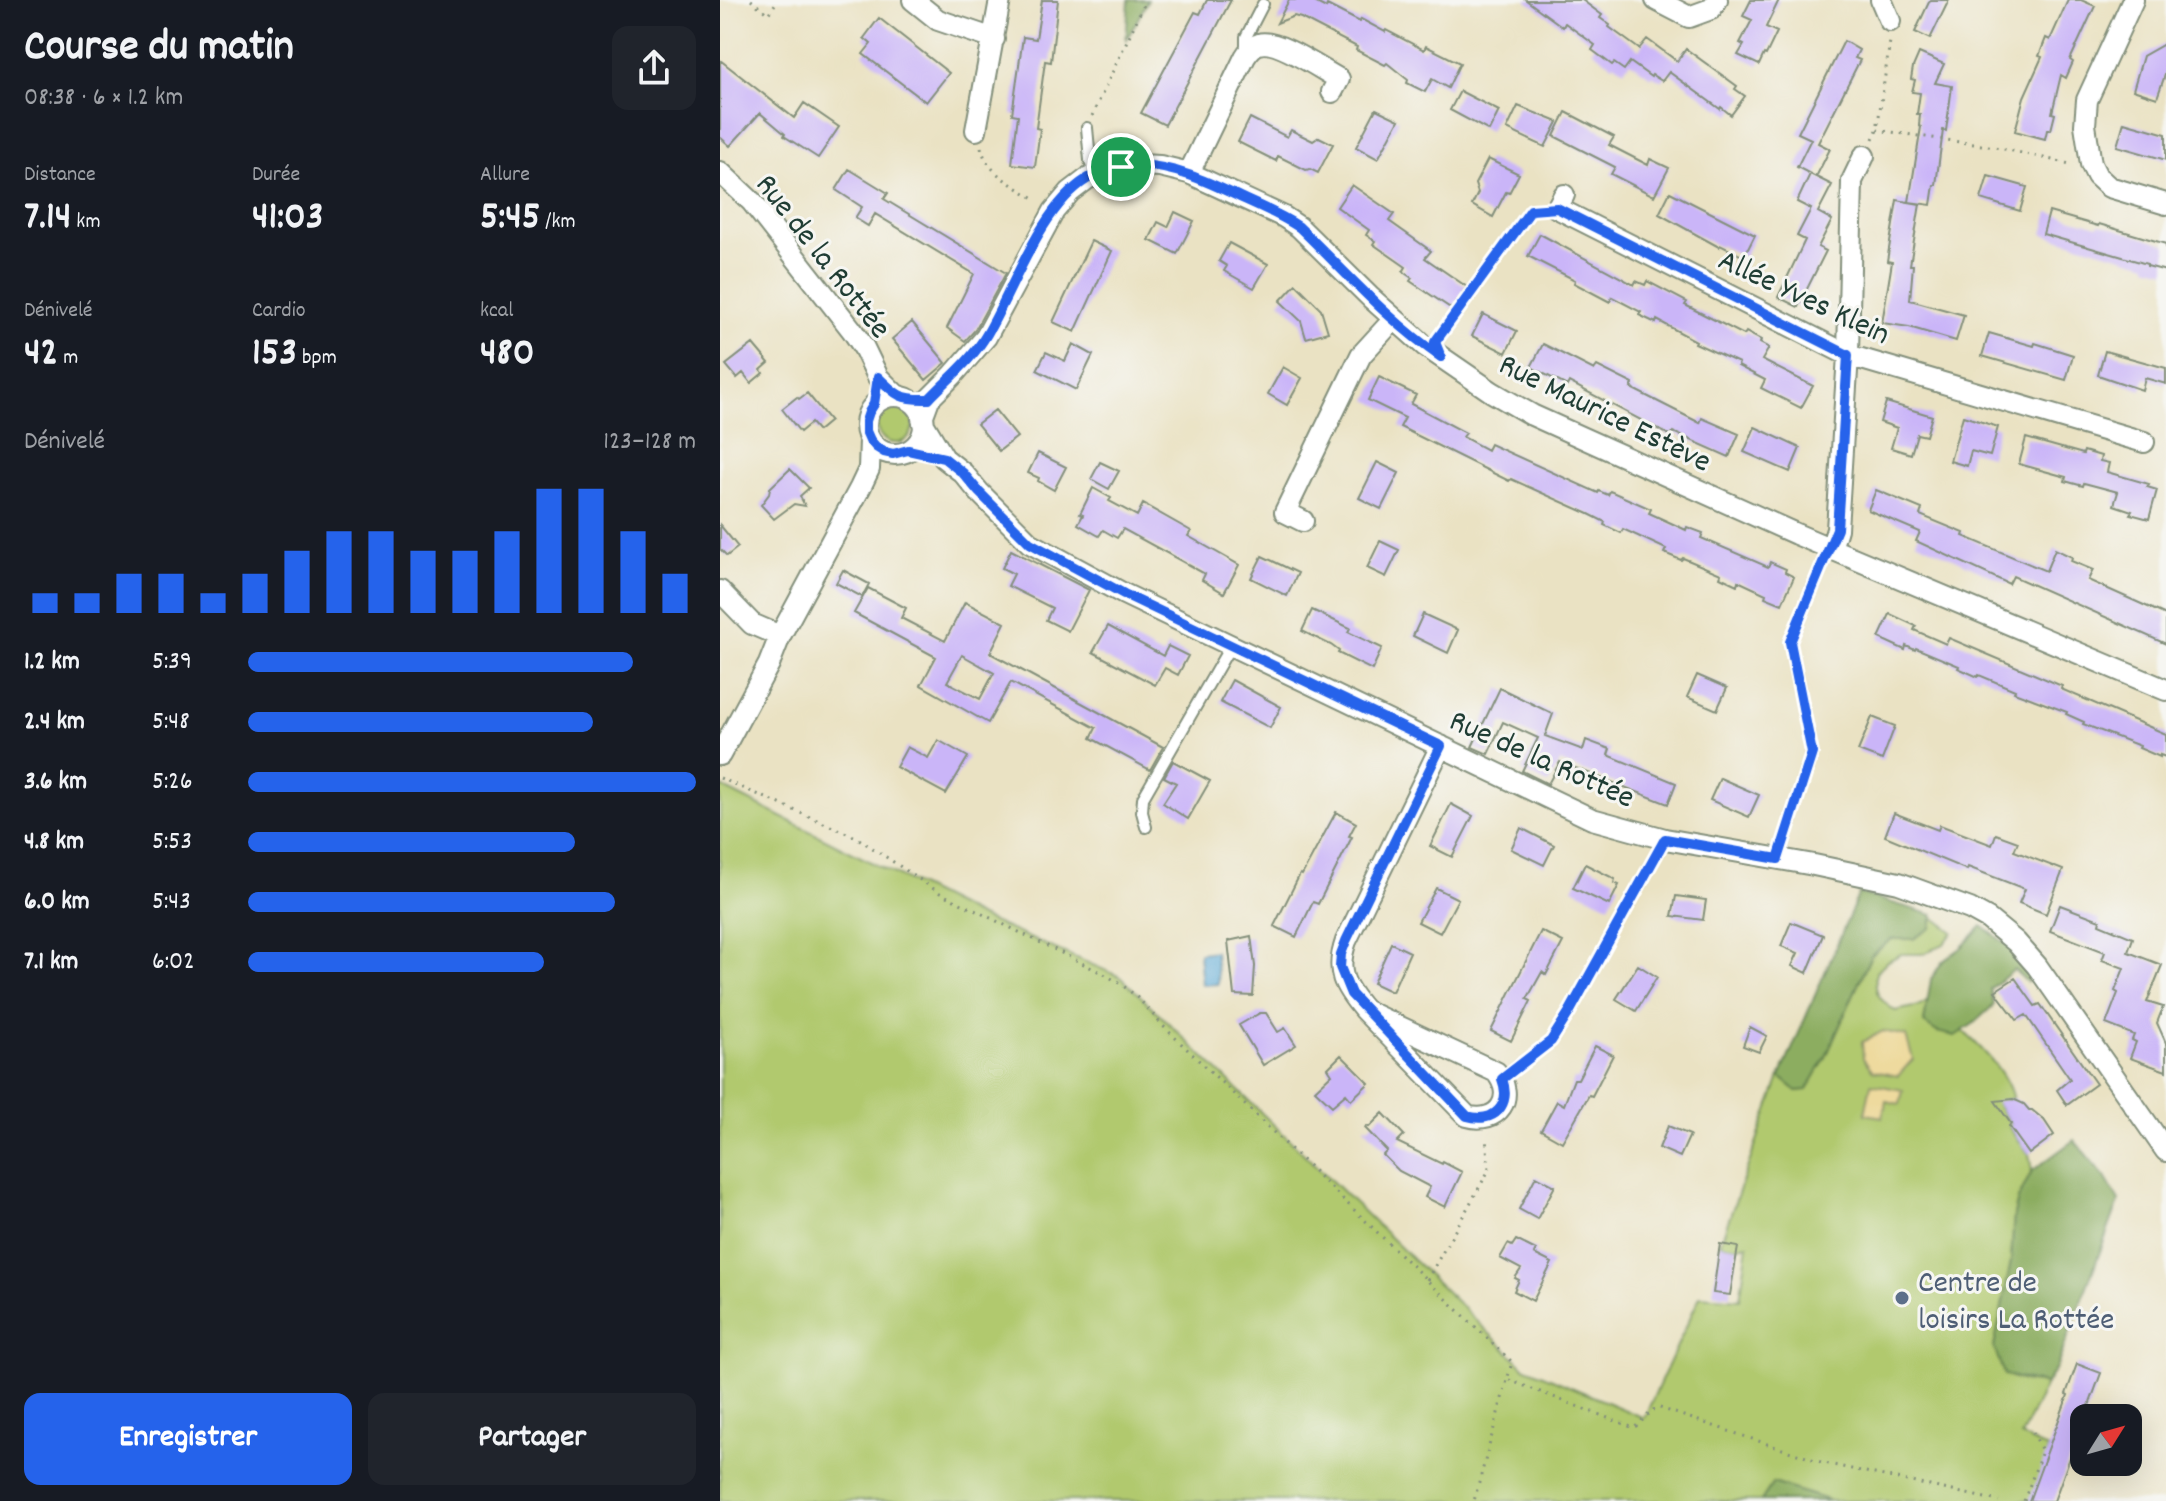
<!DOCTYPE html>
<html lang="fr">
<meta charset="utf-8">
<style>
:root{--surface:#171b24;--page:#20242c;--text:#f1f3f6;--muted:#9ea1a6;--accent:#2563eb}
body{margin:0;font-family:Dekko,sans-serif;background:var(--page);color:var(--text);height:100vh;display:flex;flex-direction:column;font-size:30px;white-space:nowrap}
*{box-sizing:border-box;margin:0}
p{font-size:26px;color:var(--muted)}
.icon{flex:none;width:44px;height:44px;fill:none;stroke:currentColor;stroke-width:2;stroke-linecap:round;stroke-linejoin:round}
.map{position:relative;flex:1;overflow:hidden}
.panel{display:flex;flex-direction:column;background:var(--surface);width:720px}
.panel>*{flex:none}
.needle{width:52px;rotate:53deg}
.buttons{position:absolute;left:1350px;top:1404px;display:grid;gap:16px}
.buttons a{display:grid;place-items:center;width:72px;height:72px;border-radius:16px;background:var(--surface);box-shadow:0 8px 32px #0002;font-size:40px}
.pin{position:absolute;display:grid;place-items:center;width:68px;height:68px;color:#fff;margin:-34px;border:4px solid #fff;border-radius:50%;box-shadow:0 2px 8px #0007}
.round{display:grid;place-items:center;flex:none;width:84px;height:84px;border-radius:16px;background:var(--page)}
.summary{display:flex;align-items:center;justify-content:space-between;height:136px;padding:0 24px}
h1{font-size:44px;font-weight:700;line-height:60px}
.stats{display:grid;grid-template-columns:repeat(3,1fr);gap:12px;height:136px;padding:8px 24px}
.stats div{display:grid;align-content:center}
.stats b{font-size:40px;font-weight:700}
.stats small{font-size:22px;font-weight:400}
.stats p{font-size:22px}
.chart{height:224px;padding:16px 24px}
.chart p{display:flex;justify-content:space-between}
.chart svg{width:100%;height:144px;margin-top:8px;stroke:var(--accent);stroke-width:6}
.cta{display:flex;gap:16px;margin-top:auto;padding:16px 24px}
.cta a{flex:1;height:92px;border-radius:16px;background:var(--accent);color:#fff;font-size:32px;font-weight:700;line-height:92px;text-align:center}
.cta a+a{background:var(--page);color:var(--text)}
ul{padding:0 24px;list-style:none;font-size:26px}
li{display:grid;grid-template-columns:128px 96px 1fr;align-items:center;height:60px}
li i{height:20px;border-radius:10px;background:var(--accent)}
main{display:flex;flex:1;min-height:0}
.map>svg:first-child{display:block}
.green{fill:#b1c96e;stroke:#688351;stroke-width:2}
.forest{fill:#8cad61;stroke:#56754a;stroke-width:2}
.sand{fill:#eeda9e;stroke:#868c69;stroke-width:2}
.water{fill:#5fabd7;stroke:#3f7486;stroke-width:2}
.building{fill:#cab5f8;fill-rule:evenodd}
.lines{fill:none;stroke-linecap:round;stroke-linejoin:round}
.lane-casing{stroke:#84907c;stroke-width:14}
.street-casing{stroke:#84907c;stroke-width:24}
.path{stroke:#84907c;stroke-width:3;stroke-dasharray:2 6;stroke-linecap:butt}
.lane{stroke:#fff;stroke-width:10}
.street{stroke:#fff;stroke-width:20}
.route-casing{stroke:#fff;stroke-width:16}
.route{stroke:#2563eb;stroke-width:10}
.service-dot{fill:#5c6f8a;stroke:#f6f6f2;stroke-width:3}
.labels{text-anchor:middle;stroke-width:6;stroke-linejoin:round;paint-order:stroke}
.street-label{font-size:32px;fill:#1f3d34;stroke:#f6f6f2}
.service-label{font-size:32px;fill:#4e5e75;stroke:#f6f6f2;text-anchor:start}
</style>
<main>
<section class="panel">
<div class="summary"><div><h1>Course du matin</h1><p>08:38 · 6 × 1.2 km</p></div><a class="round"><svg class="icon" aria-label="share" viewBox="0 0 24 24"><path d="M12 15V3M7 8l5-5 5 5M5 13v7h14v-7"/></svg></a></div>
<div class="stats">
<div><p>Distance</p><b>7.14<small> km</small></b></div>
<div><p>Durée</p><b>41:03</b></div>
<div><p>Allure</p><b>5:45<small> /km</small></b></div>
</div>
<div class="stats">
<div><p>Dénivelé</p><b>42<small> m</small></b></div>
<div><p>Cardio</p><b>153<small> bpm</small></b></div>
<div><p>kcal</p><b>480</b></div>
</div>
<div class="chart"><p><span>Dénivelé</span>123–128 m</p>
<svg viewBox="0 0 160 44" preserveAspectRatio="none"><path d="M5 44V38M15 44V38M25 44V32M35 44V32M45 44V38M55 44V32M65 44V25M75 44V19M85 44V19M95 44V25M105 44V25M115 44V19M125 44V6M135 44V6M145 44V19M155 44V32"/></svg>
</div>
<ul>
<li><b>1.2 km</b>5:39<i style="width:86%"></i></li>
<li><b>2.4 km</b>5:48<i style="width:77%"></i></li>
<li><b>3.6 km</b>5:26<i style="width:100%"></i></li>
<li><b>4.8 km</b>5:53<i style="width:73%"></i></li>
<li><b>6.0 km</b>5:43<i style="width:82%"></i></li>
<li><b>7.1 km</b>6:02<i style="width:66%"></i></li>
</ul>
<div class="cta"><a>Enregistrer</a><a>Partager</a></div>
</section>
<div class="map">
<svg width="1446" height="1501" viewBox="0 0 1446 1501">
<rect width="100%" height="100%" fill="#f6f6f2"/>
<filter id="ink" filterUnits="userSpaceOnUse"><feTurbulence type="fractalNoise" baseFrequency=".0125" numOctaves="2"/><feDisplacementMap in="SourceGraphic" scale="16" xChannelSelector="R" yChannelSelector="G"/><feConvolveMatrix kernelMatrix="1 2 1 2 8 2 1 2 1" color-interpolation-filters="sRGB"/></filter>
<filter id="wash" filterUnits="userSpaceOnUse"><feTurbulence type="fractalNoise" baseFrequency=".006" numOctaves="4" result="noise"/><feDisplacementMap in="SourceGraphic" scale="32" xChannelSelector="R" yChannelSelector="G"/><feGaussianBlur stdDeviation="1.8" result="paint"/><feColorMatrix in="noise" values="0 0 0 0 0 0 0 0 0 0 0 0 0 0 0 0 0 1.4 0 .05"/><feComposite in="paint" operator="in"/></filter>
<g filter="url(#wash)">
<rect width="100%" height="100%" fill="#eae2c3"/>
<path class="green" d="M157 425a18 18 0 1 1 36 0a18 18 0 1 1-36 0Z
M0,786L258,916L401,977L804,1367L924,1418L980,1296L1020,1299L1028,1245L1018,1247L1000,1244L1060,1077L1077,1091L1087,1089L1105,1059L1151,955L1172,939H1193L1211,928L1213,917L1233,932L1224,944L1202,954H1181L1166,962L1156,972C1154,994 1158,998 1175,1011L1200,1006L1208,1001L1204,1023L1234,1036L1243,1031C1262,1048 1287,1073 1293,1099L1285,1100L1277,1104L1291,1124L1289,1127L1309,1154L1312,1171L1298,1199L1294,1215L1284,1375L1307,1382L1326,1384L1301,1436L1328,1449L1317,1501H1110L1053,1483L1041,1501H0Z"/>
<path class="forest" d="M409,0H428L406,41Z
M1139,893L1213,915L1211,928L1193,939H1172L1151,955L1105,1059L1087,1090L1077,1091L1060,1077Z
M1262,926L1289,946L1314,977L1307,982L1294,970L1270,989L1274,1005L1253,1024L1235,1036L1217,1032L1204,1023L1211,979L1223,961L1241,948Z
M1354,1140L1385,1177L1399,1201L1337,1366L1326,1384L1284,1375L1274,1347L1291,1261L1294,1215L1298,1199L1312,1171Z
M1053,1483L1110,1501H1041Z"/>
<path class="sand" d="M1163,1031L1186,1036L1193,1059L1178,1076L1153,1071L1143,1058L1142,1042Z
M1151,1084L1183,1090L1180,1104L1166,1101L1163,1117L1145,1114Z"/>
<path class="water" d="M495,951L498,984L482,985L479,953Z"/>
<g id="blocks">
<path class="building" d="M322,0H338L331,62L325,61L316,128L320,129L315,167L292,164L298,115L292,114L303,37L316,39Z
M487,0H511L445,125L421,113L475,12L480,14Z
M569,0H591L606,8L607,5L640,22L641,19L665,32L666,30L704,50L706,46L740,63L728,88L712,79L705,92L687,83L688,80L667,63L665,65L636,50L637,47L581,18L574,16L557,23Z
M806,0H862L882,15L880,18L890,25L889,27L919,49L927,39L957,61L966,49L1017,86L1015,89L1025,96L1011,115L1001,107L1000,109L949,72L942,81L932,75L931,77L910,62L904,70L894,63L892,65L872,50L875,45L845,23L843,27Z
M1031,0H1059L1046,27L1057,32L1046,55L1044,54L1039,65L1018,55L1024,45L1020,43L1032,20L1023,16Z
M1210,0H1229L1210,39L1195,32Z
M1348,0H1361L1375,6L1350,60L1353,62L1346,78L1341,75L1332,113L1335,114L1331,130H1327L1325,139L1295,131L1304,97L1322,57L1319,56L1326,38L1330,40Z
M159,18L229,73L206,102L143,54L151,44L144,38Z
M1124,41L1139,50L1135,58L1140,60L1098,143L1110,149L1096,177L1077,167L1091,139L1078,133Z
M1446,43V72L1437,98L1413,90L1423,56Z
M1199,53L1224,64L1215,83L1232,86L1226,131L1223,130L1216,185H1214L1211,205L1189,202L1201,127L1199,126L1200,114H1197L1200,93L1192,92L1195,80L1191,79L1193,67Z
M0,60L74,118L84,103L119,127L98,158L64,136L65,134L40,113L10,146L0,137Z
M740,91L779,111L769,131L730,110Z
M798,106L838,122L825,147L787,129Z
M656,109L679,120L658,159L636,147Z
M846,112L894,137L889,145L928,165L930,159L949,168L934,196L891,174L895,167L834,136Z
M530,118L567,137L571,130L593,141L599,137L613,144L598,173L590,169L586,170L558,156L556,161L518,142Z
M1404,122L1446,134V160L1397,146Z
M768,159L799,174L789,193L786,192L773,217L752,205L758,193L755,184Z
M129,169L168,193L164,199L286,273L255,330L245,341L227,328L254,274L155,214L148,226L135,218L142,207L116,190Z
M1090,174L1112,185L1098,212L1112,220L1098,247L1106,251L1078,307L1058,297L1085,240L1077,236L1091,209L1077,202Z
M1268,176L1307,187L1300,211L1261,199Z
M632,185L674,214L669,221L711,251L705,258L747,287L732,309L690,281L692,278L683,272L686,267L653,244L655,241L646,235L649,230L617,207Z
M950,192L1035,235L1024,257L1000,245L999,247L939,214Z
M1177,200L1200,204L1190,265H1193L1190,300L1244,315L1236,341L1189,327L1162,323L1172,262L1167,261Z
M455,212L474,221L457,254L429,240L438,222L448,227Z
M1329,212L1378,226L1379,224L1446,244V271L1427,266V264L1323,234Z
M820,234L914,285L916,281L925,285L927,281L967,302L965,305L1024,335L1026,332L1041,340L1040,343L1049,348L1042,360L1093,386L1081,408L1041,388L1045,380L1018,366L1019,363L975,343L976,341L937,320L936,323L919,315L921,312L892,297L890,302L854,283L855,280L808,256Z
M371,241L392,251L355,332L333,322Z
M509,243L548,264L534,288L504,271L507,266L499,261Z
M576,284L601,309L608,332L586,338L581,321L560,301Z
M763,314L797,331L786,353L752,336Z
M192,322L226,363L206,380L172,339Z
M1269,333L1314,346L1315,343L1353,355L1346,380L1262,356Z
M33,344L49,363L41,370L43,373L31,383L23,373L17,378L6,365Z
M353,344L373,355L356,390L317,370L326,352L345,361Z
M823,344L874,370L877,366L913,384L911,388L980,423L982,418L1019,434L1009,457L953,432L951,436L849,382L847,386L811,367Z
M1385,351L1446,368V384L1425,378L1422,390L1378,375Z
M563,367L582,378L567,405L548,394Z
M659,377L696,395L691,404L746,433L743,437L767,450L770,444L878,493L879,491L888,495L890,491L931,509L929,513L951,523L966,530L967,527L983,533L981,538L1048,567L1050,562L1066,569L1065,572L1074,577L1062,604L1045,597L1046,594L1018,581L1017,585L1000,577L1001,574L963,558L961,560L944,553L946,549L903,529L901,533L884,525L885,522L869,514L791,479L789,481L680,427L685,418L648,400Z
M87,393L110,421L98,431L91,423L80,432L62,409L77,397L79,399Z
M1166,402L1212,416L1206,436L1197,434L1191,454L1171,448L1177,428L1160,422Z
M275,410L297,437L279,451L257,424Z
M1243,416L1278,427L1270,456L1251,451L1247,466L1230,461Z
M1035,427L1080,448L1070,472L1024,452Z
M1306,438L1363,454L1364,451L1381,456L1380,461L1389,463L1387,472L1429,484L1427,487L1437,490L1429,519L1410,514L1412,511L1394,505L1398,492L1364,483L1363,486L1345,481L1346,477L1299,464Z
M318,453L346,467L334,490L318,481L319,478L308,473Z
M380,462L399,471L389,489L371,479Z
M657,462L679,473L661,509L639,498Z
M70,469L89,488L80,496L85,506L74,504L54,519L41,505L49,494L50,488Z
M373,488L391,498L389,501L417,516L423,504L471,531L468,536L519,565L504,593L482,580L485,574L403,529L397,538L383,530L379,536L358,524L363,515L360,514Z
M1156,490L1202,509L1200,515L1244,533L1243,536L1326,571L1335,549L1352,557L1351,561L1373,570L1368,580L1446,615V644L1293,576L1289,584L1196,541L1200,532L1148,510Z
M0,525L18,547L7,556L0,549Z
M660,541L679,550L666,577L647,568Z
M291,550L369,590L348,631L326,620L332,608L288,586L294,574L282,568Z
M542,556L578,573L567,596L531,578Z
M123,570L149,584L142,597L116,583Z
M148,588L186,608L181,618L225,641L245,602L285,623L270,653L443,747L430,770L371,738L376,728L291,682L268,723L201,685L216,657L134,613ZM242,655L274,673L260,699L227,682Z
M592,610L630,628L628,632L662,648L652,670L618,653L619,651L611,645L582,631Z
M703,614L738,630L728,653L693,636Z
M1170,614L1196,626L1194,630L1226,644L1229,638L1342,686L1341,689L1446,734V757L1440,755V757L1419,748L1420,746L1363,724L1364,722L1346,714L1347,712L1294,692L1295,690L1259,675L1258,677L1238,668L1239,666L1196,648L1195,650L1186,646L1185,650L1159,638Z
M388,626L443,656L448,646L468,656L458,675L445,668L435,685L373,652Z
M977,675L1007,688L997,710L967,697Z
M512,680L561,707L550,728L500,702Z
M780,688L833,714L825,736L863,750L866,740L890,749L888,755L956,783L948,804L840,762L828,784L802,771L818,738L783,722L768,754L752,747Z
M1152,717L1175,726L1162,760L1138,751Z
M218,740L248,757L226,794L176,767L187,747L208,758Z
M453,761L490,781L468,819L443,803L456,783L444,777Z
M1000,778L1039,795L1029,817L990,800Z
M731,804L753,816L732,857L710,846Z
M616,812L636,823L629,836L632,837L598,904L593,902L576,937L554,926L580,874L582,875Z
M1174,813L1218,830L1220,825L1272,845L1276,834L1298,842L1294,851L1343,870L1326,914L1299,903L1305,889L1248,867L1247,870L1165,836Z
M801,828L834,845L824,865L791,849Z
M865,864L895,879L894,883L899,885L889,905L853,888Z
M716,888L738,899L720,933L698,922Z
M956,896L986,900L983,920L952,916Z
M1340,905L1380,920L1379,924L1413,938L1408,952L1442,965L1427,1002L1443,1007L1437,1023L1446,1043V1071L1410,1058L1416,1042L1412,1040L1414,1035L1386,1024L1398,993L1395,991L1404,968L1382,960L1385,952L1330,931Z
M1071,922L1103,935L1087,973L1072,966L1078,953L1061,946Z
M821,931L843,942L826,975L822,972L807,999L811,1001L791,1041L771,1031Z
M531,936L535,966L533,996L514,995L508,941Z
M671,943L690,952L672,992L653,983Z
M918,965L937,977L916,1011L896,999Z
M1295,978L1315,1006L1320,1004L1376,1084L1347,1105L1337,1090L1350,1079L1306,1015L1297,1020L1275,991Z
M540,1013H546L558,1032L565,1028L576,1045L543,1065L519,1025Z
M1030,1027L1047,1036L1039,1052L1023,1046Z
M875,1046L893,1055L872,1096L869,1095L842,1142L821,1130L837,1101L844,1105L854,1079H858Z
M621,1055L649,1083L631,1100L626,1094L612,1106L595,1090L612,1074L608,1068Z
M1293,1099L1304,1104L1309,1110H1312L1324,1120L1334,1135L1309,1154L1289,1126L1291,1124L1275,1101Z
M663,1113L684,1135L677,1142L722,1164L723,1162L742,1172L725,1207L705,1197L710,1187L679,1171L663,1155L667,1151L645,1128L646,1126L649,1127Z
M948,1126L970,1135L960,1157L939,1148Z
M816,1176L835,1186L817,1219L799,1209Z
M796,1240L816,1250L814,1254L832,1263L813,1301L794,1291L799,1280L795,1278L801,1269L780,1258L788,1244L792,1246Z
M1000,1244L1018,1247L1010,1295L993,1293Z
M1357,1364L1381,1373L1334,1501H1309L1348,1395L1346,1394Z"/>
</g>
</g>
<g filter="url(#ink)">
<use href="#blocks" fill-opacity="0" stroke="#84907c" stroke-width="2"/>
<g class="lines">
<defs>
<path id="lane" d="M526,50V37L543,4
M367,128L370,160L374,176
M426,827L422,812L423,798L511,645"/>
<path id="street" d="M193,0L218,20L274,39
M936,0L969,17L991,9L997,0
M1161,0L1170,21
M1413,0L1367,100L1365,125L1371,164L1377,176L1389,187L1446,204
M256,130L280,0
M0,172L32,202L132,330L144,348L158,377L177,396
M469,173L525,57C529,51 532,46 539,44C557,38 602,70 619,79L612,92
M844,195L837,208L1128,355L1424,442
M146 425a29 29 0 1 1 58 0a29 29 0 1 1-58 0Z
M202,418L209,399L233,375L266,337L334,211L350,192L367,179L381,172L401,167L420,165L440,166L469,173L564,217L579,227L651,298L705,346L772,392L812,415L1076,534L1446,690
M203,423L224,458L243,473L259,492L310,543L404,594L872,819L945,839L1094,865L1179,883L1250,909L1268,919L1296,942L1317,966L1446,1151
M583,521L565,512L641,355L674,319
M1111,549L1117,529L1128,355L1132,181L1144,156
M0,591L32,624L60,636
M0,755L49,664L60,636L140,488L149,469L150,440
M644,1010L747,1116C778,1125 797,1097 776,1072L644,1010C624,986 615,972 626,941L721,746"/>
</defs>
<use href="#lane" class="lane-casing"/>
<use href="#street" class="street-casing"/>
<path class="path" d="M31,0L48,14L58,0
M372,116L426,0
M1157,130L1275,147L1350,164
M1153,139L1157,130L1170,41
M261,147C268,175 294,185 317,200
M720,335L811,210H817
M0,778L136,837L220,893L382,973C410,988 421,1000 441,1024L792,1362L754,1501
M1064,842L1092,753L1070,642L1103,567
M796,1068L831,1041L850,1011L935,856
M707,1280L769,1170L766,1138
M789,1380L914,1428L937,1407L1104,1463L1279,1501
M1304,1501L1322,1451L1313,1432"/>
<use href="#lane" class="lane"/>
<use href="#street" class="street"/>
</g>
</g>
<g class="lines" filter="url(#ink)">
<defs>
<path id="route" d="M420,165C458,167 488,182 522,198C542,207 561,215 579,227C625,271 668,321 721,357L715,342L811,210L837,208L1128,355L1117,529L1070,642L1092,753L1058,859L945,839L850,1011L831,1041L782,1079C792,1105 774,1124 747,1116L631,994L620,967L621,954L626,941L721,746L404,594L310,543L259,492L243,473L224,458L188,450L173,454L164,452L156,447L150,440L146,431V421L149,412L154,404L158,377C177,396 181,400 209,399C229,378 252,360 267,334C294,288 320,208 367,179C383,169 402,167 420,165Z"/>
</defs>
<use href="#route" class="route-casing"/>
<use href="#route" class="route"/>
</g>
<circle class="service-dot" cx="1182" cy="1298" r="8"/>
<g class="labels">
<g class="street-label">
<text transform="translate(105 255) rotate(52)" y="11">Rue de la Rottée</text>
<text transform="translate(1085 295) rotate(25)" y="11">Allée Yves Klein</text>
<text transform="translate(886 411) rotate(26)" y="11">Rue Maurice Estève</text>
<text transform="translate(823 757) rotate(24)" y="11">Rue de la Rottée</text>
</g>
<g class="service-label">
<text x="1198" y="1291">Centre de<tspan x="1198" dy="37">loisirs La Rottée</tspan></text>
</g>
</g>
</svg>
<div class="buttons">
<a><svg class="needle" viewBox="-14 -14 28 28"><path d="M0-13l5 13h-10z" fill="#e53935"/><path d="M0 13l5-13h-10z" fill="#9ea1a6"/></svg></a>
</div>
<div class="pin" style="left:401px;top:167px;background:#1e9e55"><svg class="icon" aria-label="arrive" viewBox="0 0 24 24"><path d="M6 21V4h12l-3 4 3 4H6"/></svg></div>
</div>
</main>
